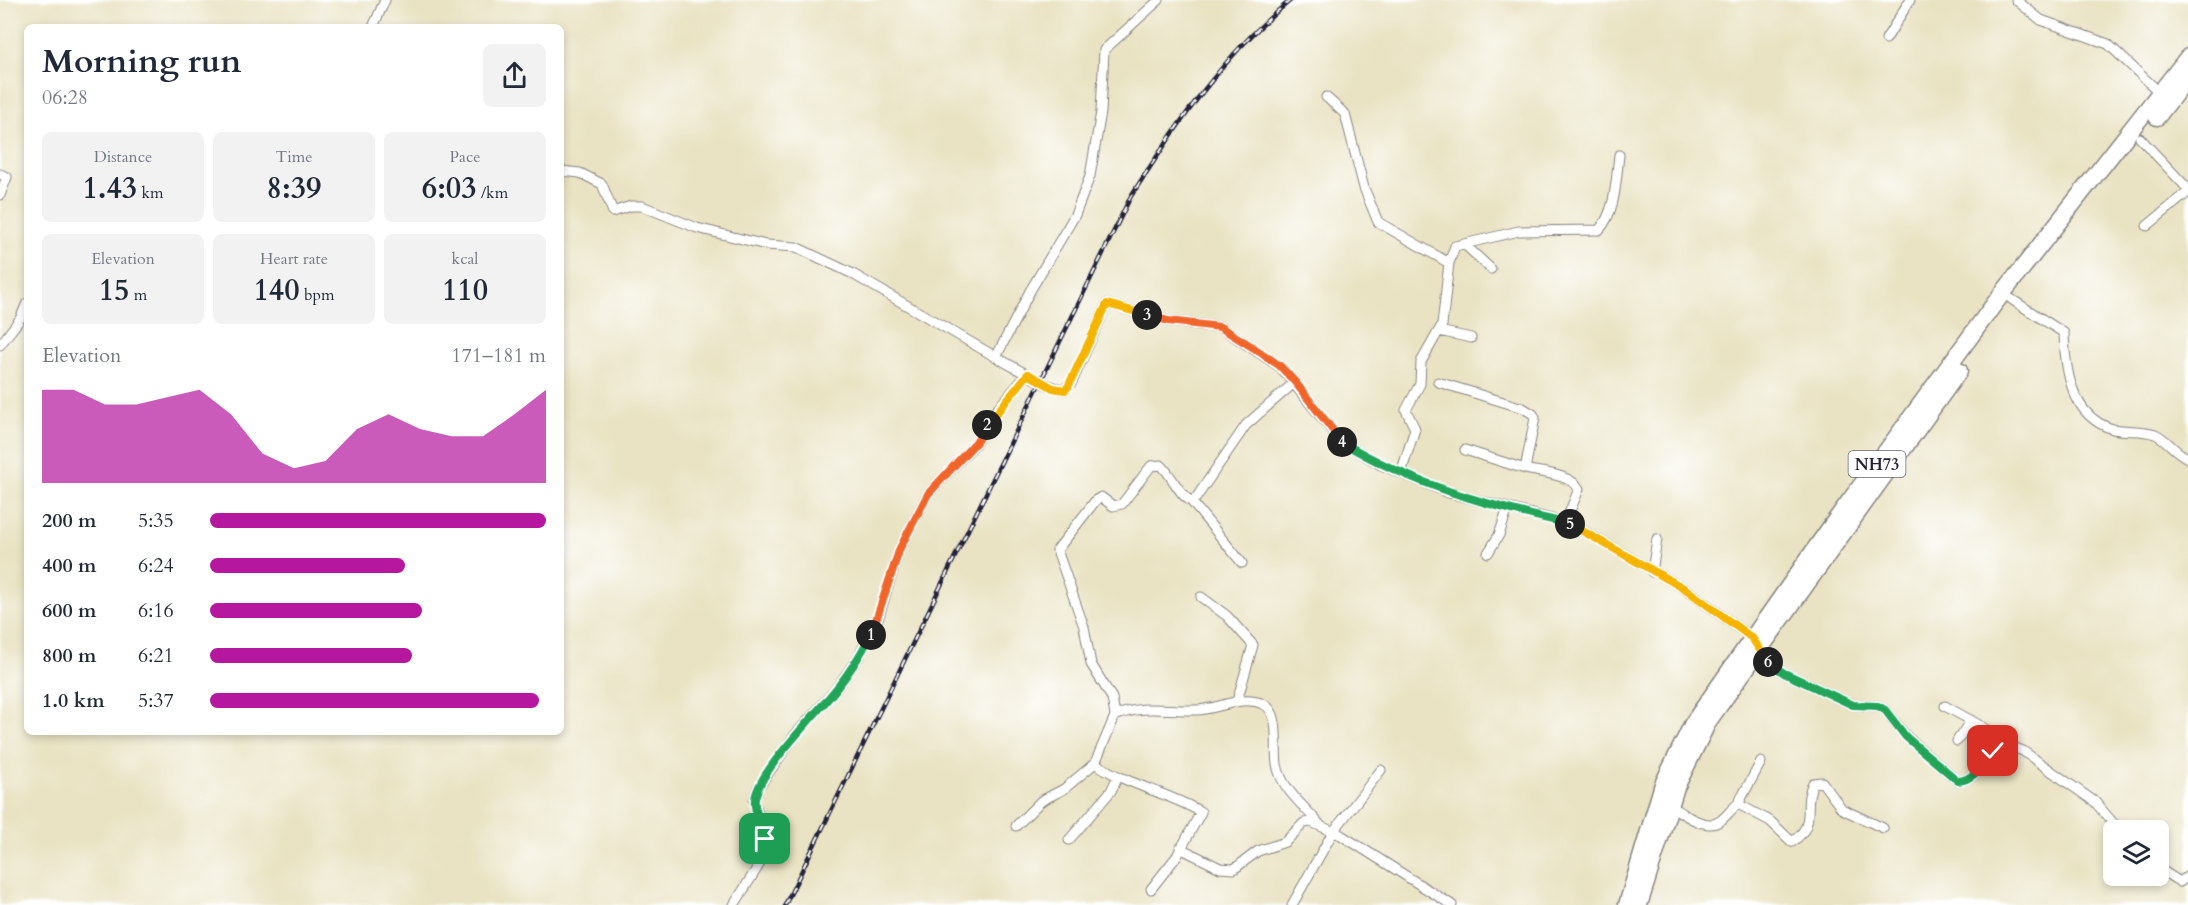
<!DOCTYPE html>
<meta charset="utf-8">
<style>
:root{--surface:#fff;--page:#f2f2f3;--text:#1f2937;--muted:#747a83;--accent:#b5179e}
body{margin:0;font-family:Cardo,serif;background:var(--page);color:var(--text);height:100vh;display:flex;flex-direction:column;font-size:22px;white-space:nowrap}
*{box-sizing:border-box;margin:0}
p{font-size:20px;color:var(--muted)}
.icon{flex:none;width:33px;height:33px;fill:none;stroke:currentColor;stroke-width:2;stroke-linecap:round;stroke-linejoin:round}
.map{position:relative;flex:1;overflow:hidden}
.sheet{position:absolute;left:24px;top:24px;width:540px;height:711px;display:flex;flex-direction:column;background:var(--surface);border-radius:9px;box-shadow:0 3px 9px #0003}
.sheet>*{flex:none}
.controls{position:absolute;left:2103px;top:820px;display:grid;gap:12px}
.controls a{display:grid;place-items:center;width:66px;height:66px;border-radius:9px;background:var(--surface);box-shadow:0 3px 9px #0003;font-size:30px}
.pin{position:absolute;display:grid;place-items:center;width:51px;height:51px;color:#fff;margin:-26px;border-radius:12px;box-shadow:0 3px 9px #0006}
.km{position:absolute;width:30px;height:30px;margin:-15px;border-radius:50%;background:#222;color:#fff;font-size:16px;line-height:30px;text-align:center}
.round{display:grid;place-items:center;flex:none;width:63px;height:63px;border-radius:9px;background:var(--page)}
.overview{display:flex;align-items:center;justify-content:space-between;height:102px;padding:0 18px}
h1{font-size:33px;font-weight:600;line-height:45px}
.metrics{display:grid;grid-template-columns:repeat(3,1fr);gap:9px;height:102px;padding:6px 18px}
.metrics div{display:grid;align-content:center;border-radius:9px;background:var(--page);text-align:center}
.metrics b{font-size:30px;font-weight:600}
.metrics small{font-size:16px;font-weight:400}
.metrics p{font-size:16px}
.chart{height:168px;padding:12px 18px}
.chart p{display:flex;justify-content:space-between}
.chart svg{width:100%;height:108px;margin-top:6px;fill:var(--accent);opacity:.7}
ul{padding:0 18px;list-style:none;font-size:20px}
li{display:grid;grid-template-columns:96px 72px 1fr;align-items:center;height:45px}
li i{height:15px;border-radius:8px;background:var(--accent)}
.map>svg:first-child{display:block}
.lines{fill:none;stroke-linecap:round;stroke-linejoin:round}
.street-casing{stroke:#86827f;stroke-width:11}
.highway-casing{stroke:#86827f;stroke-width:19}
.street{stroke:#fff;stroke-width:9}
.highway{stroke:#fff;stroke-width:16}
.rail-casing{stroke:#22223b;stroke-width:4.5}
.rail{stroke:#fff;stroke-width:2;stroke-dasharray:7;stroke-linecap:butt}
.split-1-casing{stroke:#fff;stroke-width:12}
.split-2-casing{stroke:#fff;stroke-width:12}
.split-3-casing{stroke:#fff;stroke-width:12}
.split-4-casing{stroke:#fff;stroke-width:12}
.split-5-casing{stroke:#fff;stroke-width:12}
.split-6-casing{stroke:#fff;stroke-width:12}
.split-7-casing{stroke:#fff;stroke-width:12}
.split-1{stroke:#22a559;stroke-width:8}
.split-2{stroke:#f0652b;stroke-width:8}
.split-3{stroke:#f5b400;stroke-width:8}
.split-4{stroke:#f0652b;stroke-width:8}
.split-5{stroke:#22a559;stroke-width:8}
.split-6{stroke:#f5b400;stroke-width:8}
.split-7{stroke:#22a559;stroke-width:8}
.labels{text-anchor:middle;stroke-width:4.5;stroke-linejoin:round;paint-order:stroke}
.shield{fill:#fff;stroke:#646476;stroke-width:1.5}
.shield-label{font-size:16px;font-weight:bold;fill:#22223b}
</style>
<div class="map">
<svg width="2188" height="905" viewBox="0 0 2188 905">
<rect width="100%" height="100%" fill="#fff"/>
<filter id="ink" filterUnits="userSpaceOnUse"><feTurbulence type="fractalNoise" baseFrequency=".0167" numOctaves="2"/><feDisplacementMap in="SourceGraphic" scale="12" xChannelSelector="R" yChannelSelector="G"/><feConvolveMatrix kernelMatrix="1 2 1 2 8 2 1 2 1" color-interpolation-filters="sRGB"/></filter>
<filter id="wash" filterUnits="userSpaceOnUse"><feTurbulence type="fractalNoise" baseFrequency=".008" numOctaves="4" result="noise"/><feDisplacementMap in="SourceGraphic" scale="24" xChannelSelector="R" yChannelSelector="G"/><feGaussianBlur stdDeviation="1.35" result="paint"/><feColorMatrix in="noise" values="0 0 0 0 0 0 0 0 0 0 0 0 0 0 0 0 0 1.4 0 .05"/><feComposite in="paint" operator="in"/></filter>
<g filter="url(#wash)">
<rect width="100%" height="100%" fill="#e9e3c3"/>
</g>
<g filter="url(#ink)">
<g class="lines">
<defs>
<path id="street" d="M2016,0L2041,20L2108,44L2161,94
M373,27L385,0
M1886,39L1910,0
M1326,97L1345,114L1364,188L1378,222L1449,263
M2140,138L2188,189
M561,171L580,173L602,184L613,212L631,206H642L697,228L766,245L796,247L851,273L996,357L1030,291L1075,215L1090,176L1101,112L1104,50L1159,0
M0,174L7,177L0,195
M2147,226L2188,192
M1464,244L1519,231L1599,230C1616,212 1616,179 1619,155
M2011,299L2064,333C2065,369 2071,417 2113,429C2127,432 2142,429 2155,434C2167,439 2175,453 2188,458
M1439,331L1471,338
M0,345L20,319L27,303
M996,357L1042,383L1064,390L1072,382L1107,304L1168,321L1220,327L1280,367L1341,441L1381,465L1449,493L1571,524L1687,590L1752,638L1765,660L1784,673L1853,705L1878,706L1885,710L1907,737L1958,781C1979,780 1987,755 2002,743
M1438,382L1523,408L1533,414L1535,418L1525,469C1541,473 1571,474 1579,489L1565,523
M1465,450L1525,469
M1401,473L1415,429L1406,410L1420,384L1421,362L1442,325L1449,263L1455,246L1464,244L1491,269
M1191,501L1242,563
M1488,553L1499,535L1508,508
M1652,572L1657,539
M1201,597L1227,616L1253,645L1237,701
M1945,706L1990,731L2002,743L2023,751L2095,802L2120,831
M1115,716C1142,704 1167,711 1196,710C1218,710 1241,694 1263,704C1282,712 1274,748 1277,764C1281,790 1305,806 1321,826
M1957,741L1971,720
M1095,763C1127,785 1167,792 1201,812L1177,856L1151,889
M1738,804L1761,762
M1670,805C1682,813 1705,831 1720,821C1727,816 1731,809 1738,804L1770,821L1792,842C1819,823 1801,808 1813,783L1822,782L1842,809L1883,828
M1016,826L1041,801L1064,789L1095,763L1115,716L1112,698L1091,664L1084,627L1057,550L1096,500L1101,497L1113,506L1122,504L1151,466L1161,465C1172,475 1179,495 1191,501L1196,498L1246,425L1295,382
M1069,840L1111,791L1117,778
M1180,848L1220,868L1234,869L1258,851L1285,842L1304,823L1311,822L1341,835L1452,905
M2158,868L2180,882L2188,876
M734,905L759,865L763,851V830L754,800L758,788L795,735L836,689L858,658L879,616L900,548L928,494L976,443L995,412L1027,374
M1292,905L1333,832L1381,770"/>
<path id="highway" d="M2157,117L2188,77
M1627,905L1663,784L1693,723L1832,525L1995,303L2188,57
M1639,905L1676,787L1709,720L1959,371"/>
</defs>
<use href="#street" class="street-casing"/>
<use href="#highway" class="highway-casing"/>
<use href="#street" class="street"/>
<use href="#highway" class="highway"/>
<defs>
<path id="rail" d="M785,905L1131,196C1177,125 1224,53 1291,0"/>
</defs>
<use href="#rail" class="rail-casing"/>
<use href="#rail" class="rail"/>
</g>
</g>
<g class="lines" filter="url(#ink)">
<defs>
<path id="split-1" d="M765,839C763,826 753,812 755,799C759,770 817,714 836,689C850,672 861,654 871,635"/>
<path id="split-2" d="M871,635L900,548L928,494L976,442L987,425"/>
<path id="split-3" d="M987,425L1028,374L1053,388L1065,390L1068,387L1107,304L1147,315"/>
<path id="split-4" d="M1147,315L1168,321L1220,327L1254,348L1280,366L1295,382L1342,442"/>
<path id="split-5" d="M1342,442C1413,485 1489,506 1570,524"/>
<path id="split-6" d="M1570,524L1687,590L1752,638L1768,662"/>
<path id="split-7" d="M1768,662L1784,673L1853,705L1878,706L1885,710L1906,737L1958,781C1975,780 1983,763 1993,751"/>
</defs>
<use href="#split-1" class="split-1-casing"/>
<use href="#split-2" class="split-2-casing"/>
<use href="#split-3" class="split-3-casing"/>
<use href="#split-4" class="split-4-casing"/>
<use href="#split-5" class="split-5-casing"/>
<use href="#split-6" class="split-6-casing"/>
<use href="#split-7" class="split-7-casing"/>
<use href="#split-1" class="split-1"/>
<use href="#split-2" class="split-2"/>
<use href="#split-3" class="split-3"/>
<use href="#split-4" class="split-4"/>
<use href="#split-5" class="split-5"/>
<use href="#split-6" class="split-6"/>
<use href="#split-7" class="split-7"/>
</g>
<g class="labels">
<rect class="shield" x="1848.5" y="451" width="57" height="26" rx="4.5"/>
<g class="shield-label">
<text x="1877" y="470">NH73</text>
</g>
</g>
</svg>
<div class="controls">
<a><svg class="icon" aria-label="layers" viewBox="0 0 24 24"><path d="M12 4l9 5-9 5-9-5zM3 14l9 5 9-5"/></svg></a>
</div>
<div class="pin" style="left:765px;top:839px;background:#1e9e55"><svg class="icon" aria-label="arrive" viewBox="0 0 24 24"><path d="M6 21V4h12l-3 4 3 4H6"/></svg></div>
<div class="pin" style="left:1993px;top:751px;background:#d93025"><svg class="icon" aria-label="check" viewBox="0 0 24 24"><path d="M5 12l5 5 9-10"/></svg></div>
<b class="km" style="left:871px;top:635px">1</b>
<b class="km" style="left:987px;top:425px">2</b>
<b class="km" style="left:1147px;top:315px">3</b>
<b class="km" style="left:1342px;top:442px">4</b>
<b class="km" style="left:1570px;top:524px">5</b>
<b class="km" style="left:1768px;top:662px">6</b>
<section class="sheet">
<div class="overview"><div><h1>Morning run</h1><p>06:28</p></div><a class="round"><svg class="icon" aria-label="share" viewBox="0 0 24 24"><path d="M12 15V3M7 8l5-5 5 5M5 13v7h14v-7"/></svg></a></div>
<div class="metrics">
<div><p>Distance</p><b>1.43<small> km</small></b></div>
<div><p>Time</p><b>8:39</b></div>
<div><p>Pace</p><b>6:03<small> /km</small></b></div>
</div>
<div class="metrics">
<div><p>Elevation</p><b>15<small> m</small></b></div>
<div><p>Heart rate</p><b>140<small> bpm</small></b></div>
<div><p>kcal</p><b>110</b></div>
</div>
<div class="chart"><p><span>Elevation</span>171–181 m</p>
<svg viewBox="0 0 160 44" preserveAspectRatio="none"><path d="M0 44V6L10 6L20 12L30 12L40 9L50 6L60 16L70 32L80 38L90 35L100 22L110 16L120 22L130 25L140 25L150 16L160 6V44z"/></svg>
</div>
<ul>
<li><b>200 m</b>5:35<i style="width:100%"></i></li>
<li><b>400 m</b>6:24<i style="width:58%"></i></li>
<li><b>600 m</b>6:16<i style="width:63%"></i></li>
<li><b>800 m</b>6:21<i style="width:60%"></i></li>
<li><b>1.0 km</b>5:37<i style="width:98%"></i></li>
</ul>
</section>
</div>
